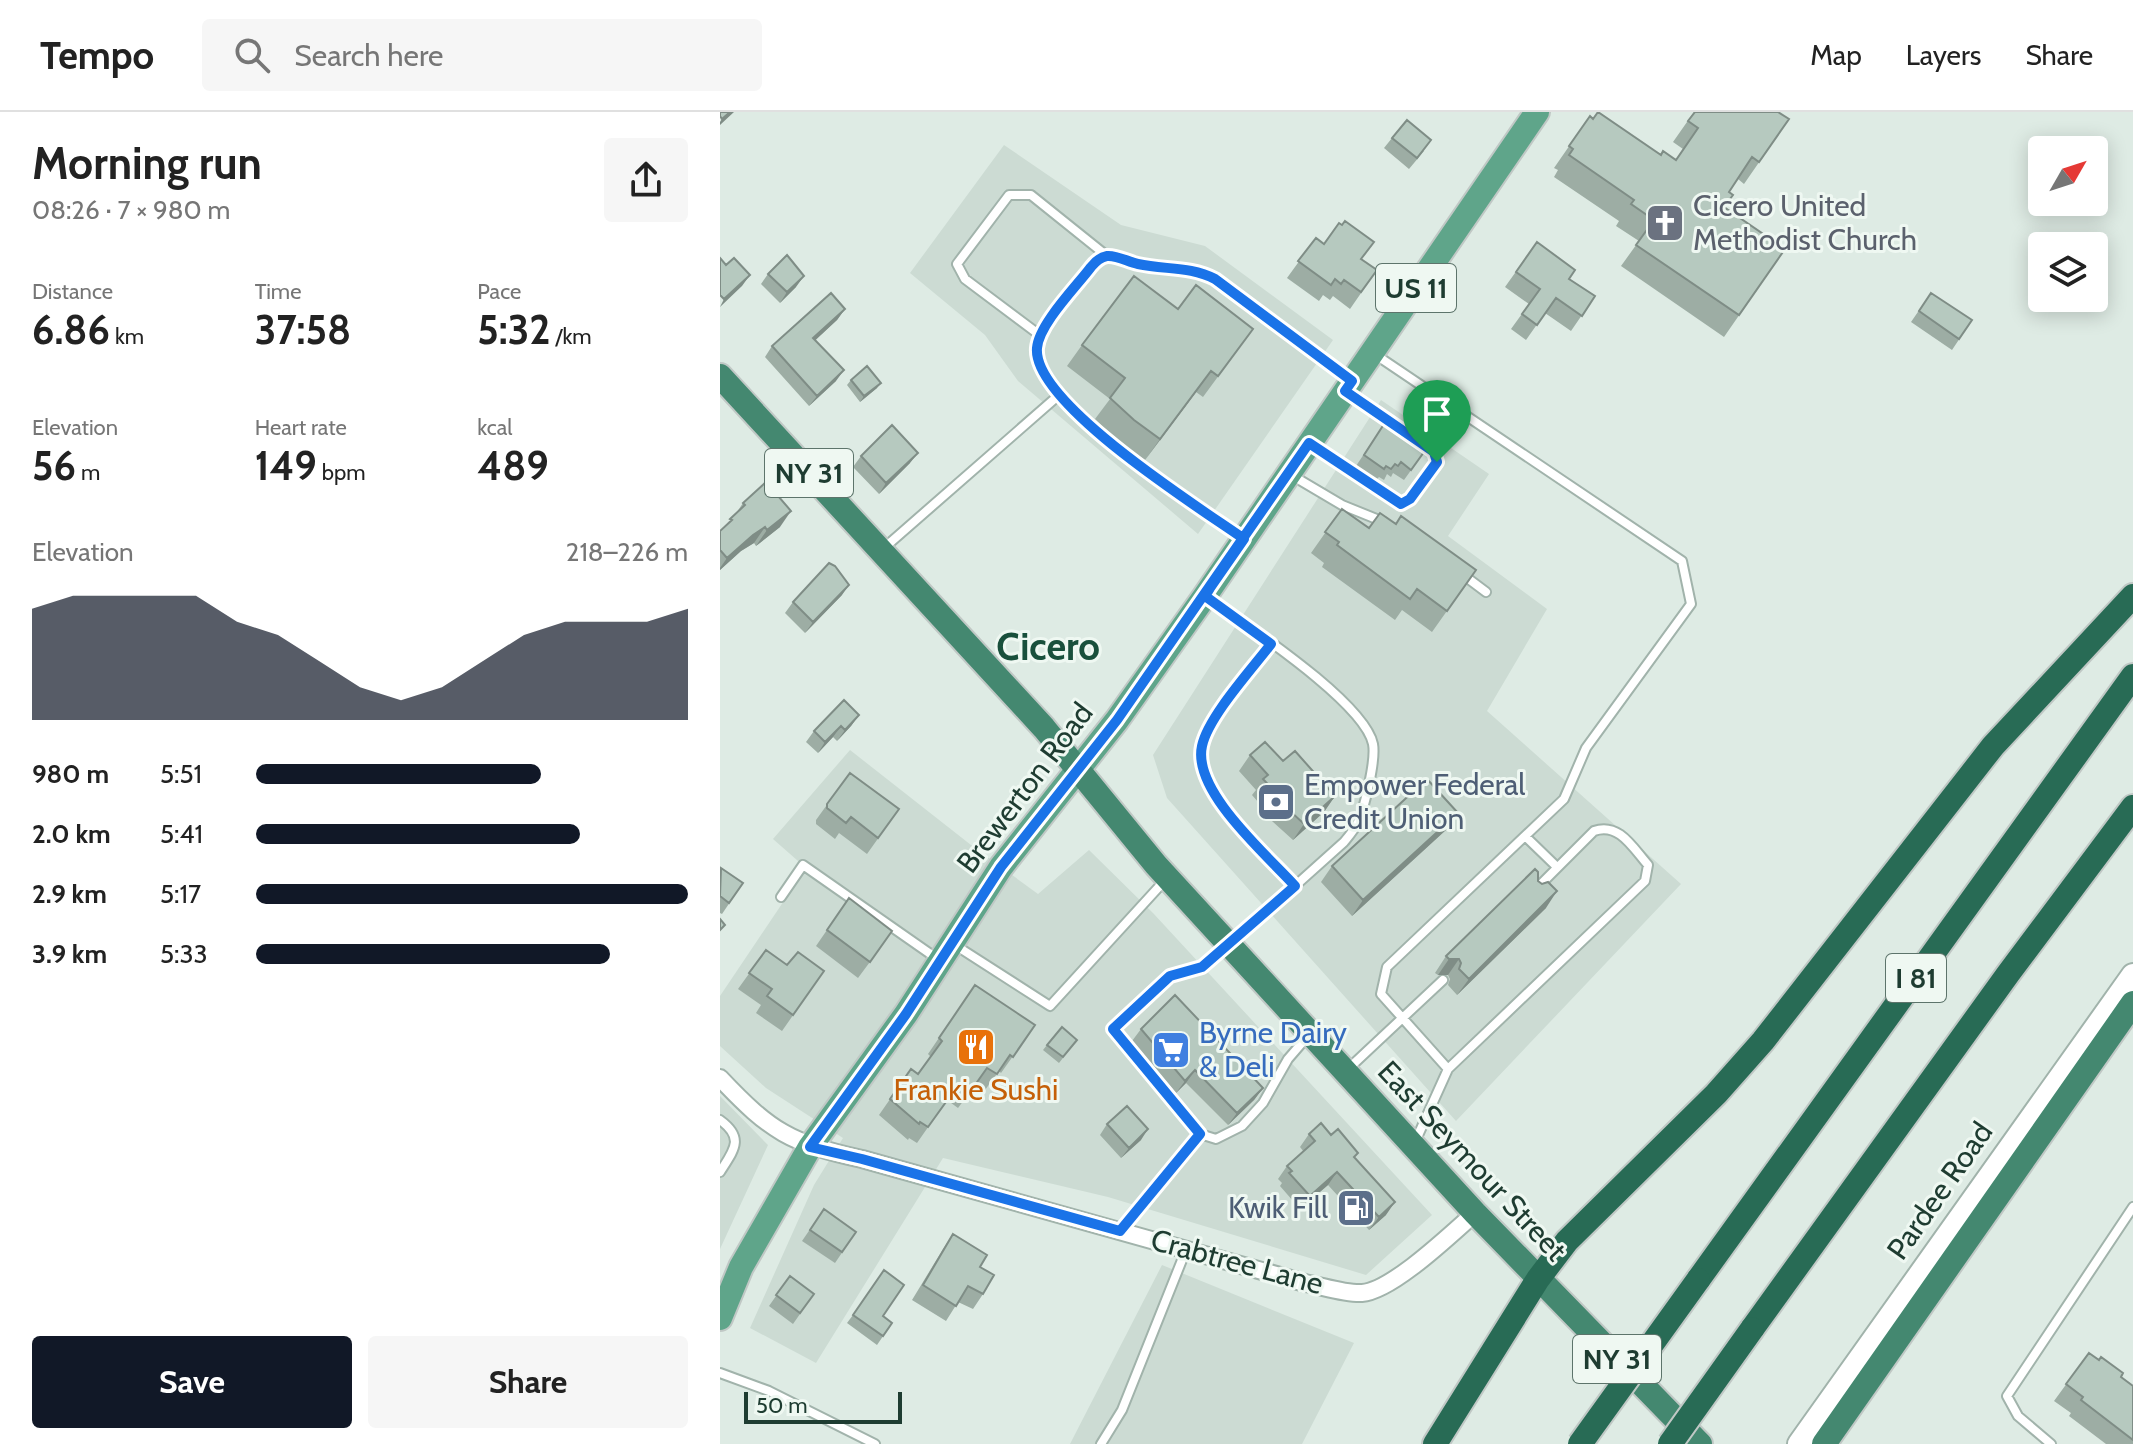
<!DOCTYPE html>
<meta charset="utf-8">
<style>
:root{--surface:#fff;--page:#f6f6f6;--text:#222;--muted:#767676;--line:#e0e0e0;--accent:#111827}
body{margin:0;font-family:Cabin,sans-serif;background:var(--page);color:var(--text);height:100vh;display:flex;flex-direction:column;font-size:30px;white-space:nowrap}
*{box-sizing:border-box;margin:0}
p{font-size:26px;color:var(--muted)}
.icon{flex:none;width:44px;height:44px;fill:none;stroke:currentColor;stroke-width:2;stroke-linecap:round;stroke-linejoin:round}
.map{position:relative;flex:1;overflow:hidden}
.panel{display:flex;flex-direction:column;background:var(--surface);width:720px}
.panel>*{flex:none}
.needle{width:52px;rotate:51deg}
.tools{position:absolute;left:1308px;top:24px;display:grid;gap:16px}
.tools a{display:grid;place-items:center;width:80px;height:80px;border-radius:8px;background:var(--surface);box-shadow:0 4px 20px #0003;font-size:40px}
.scale{position:absolute;left:24px;bottom:20px;width:158px;box-sizing:border-box;padding-left:8px;border:4px solid #1e3c31;border-top:0;font-size:22px;line-height:28px;white-space:nowrap;color:#1e3c31;-webkit-text-stroke:6px #eff8f2;paint-order:stroke}
.pin{position:absolute;display:grid;place-items:center;width:68px;height:68px;color:#fff;margin:-82px -34px;border-radius:50% 50% 50% 0;rotate:-45deg;box-shadow:0 0 8px #0007}
.pin .icon{rotate:45deg}
.round{display:grid;place-items:center;flex:none;width:84px;height:84px;border-radius:8px;background:var(--page)}
.overview{display:flex;align-items:center;justify-content:space-between;height:136px;padding:0 32px}
h1{font-size:44px;font-weight:700;line-height:60px}
.figures{display:grid;grid-template-columns:repeat(3,1fr);gap:12px;height:136px;padding:8px 32px}
.figures div{display:grid;align-content:center}
.figures b{font-size:40px;font-weight:700}
.figures small{font-size:22px;font-weight:400}
.figures p{font-size:22px}
.chart{height:224px;padding:16px 32px}
.chart p{display:flex;justify-content:space-between}
.chart svg{width:100%;height:144px;margin-top:8px;fill:var(--accent);opacity:.7}
.cta{display:flex;gap:16px;margin-top:auto;padding:16px 32px}
.cta a{flex:1;height:92px;border-radius:8px;background:var(--accent);color:#fff;font-size:32px;font-weight:700;line-height:92px;text-align:center}
.cta a+a{background:var(--page);color:var(--text)}
ul{padding:0 32px;list-style:none;font-size:26px}
li{display:grid;grid-template-columns:128px 96px 1fr;align-items:center;height:60px}
li i{height:20px;border-radius:10px;background:var(--accent)}
header{display:flex;align-items:center;gap:48px;box-sizing:border-box;height:112px;padding:0 40px;background:var(--surface);border-bottom:2px solid var(--line)}
header strong{font-size:38px}
nav{display:flex;gap:44px;margin-inline-start:auto;font-size:28px}
.search{width:560px;height:72px;background:var(--page);display:flex;align-items:center;gap:20px;box-sizing:border-box;padding:0 28px;border-radius:8px;color:var(--muted);font-size:30px}
main{display:flex;flex:1;min-height:0}
.map>svg:first-child{display:block}
.built{fill:#ccdbd3}
.lines{fill:none;stroke-linecap:round;stroke-linejoin:round}
.service-casing{stroke:#a1b3ab;stroke-width:12}
.minor-casing{stroke:#a1b3ab;stroke-width:20}
.tertiary-casing{stroke:#a1b3ab;stroke-width:26}
.primary-casing{stroke:#c0c8c5;stroke-width:28}
.trunk-casing{stroke:#c0c8c5;stroke-width:28}
.motorway-casing{stroke:#c0c8c5;stroke-width:28}
.service{stroke:#fff;stroke-width:8}
.minor{stroke:#fff;stroke-width:16}
.tertiary{stroke:#fff;stroke-width:22}
.primary{stroke:#5fa58a;stroke-width:24}
.trunk{stroke:#448870;stroke-width:24}
.motorway{stroke:#286b55;stroke-width:24}
.motorway-bridge-casing{stroke:#c0c8c5;stroke-width:28;stroke-linecap:butt}
.motorway-bridge{stroke:#286b55;stroke-width:24}
.wall{fill:#9dada4}
.shaded-wall{fill:#7f8d86}
.building{fill:#b6c9bf;stroke:#7f8d86;stroke-width:2}
.route-casing{stroke:#fff;stroke-width:16}
.route{stroke:#1a73e8;stroke-width:10}
.labels{text-anchor:middle;stroke-width:6;stroke-linejoin:round;paint-order:stroke}
.shield{fill:#eff8f2;stroke:#5d746b;stroke-width:2}
.shield-label{font-size:28px;font-weight:bold;fill:#1e3c31}
.worship-label{font-size:30px;fill:#5b616d;stroke:#eff8f2;text-anchor:start}
.service-label{font-size:30px;fill:#4e5e75;stroke:#eff8f2;text-anchor:start}
.street-label{font-size:30px;fill:#1e3c31;stroke:#eff8f2}
.shop-label{font-size:30px;fill:#366cbe;stroke:#eff8f2;text-anchor:start}
.food-label{font-size:30px;fill:#c56008;stroke:#eff8f2}
.district-label{font-size:38px;font-weight:bold;fill:#19503c;stroke:#eff8f2}
</style>
<header>
<strong>Tempo</strong>
<div class="search"><svg class="icon" aria-label="search" viewBox="0 0 24 24"><circle cx="10" cy="10" r="6"/><path d="M15 15l6 6"/></svg>Search here</div>
<nav><a>Map</a><a>Layers</a><a>Share</a></nav>
</header>
<main>
<section class="panel">
<div class="overview"><div><h1>Morning run</h1><p>08:26 · 7 × 980 m</p></div><a class="round"><svg class="icon" aria-label="share" viewBox="0 0 24 24"><path d="M12 15V3M7 8l5-5 5 5M5 13v7h14v-7"/></svg></a></div>
<div class="figures">
<div><p>Distance</p><b>6.86<small> km</small></b></div>
<div><p>Time</p><b>37:58</b></div>
<div><p>Pace</p><b>5:32<small> /km</small></b></div>
</div>
<div class="figures">
<div><p>Elevation</p><b>56<small> m</small></b></div>
<div><p>Heart rate</p><b>149<small> bpm</small></b></div>
<div><p>kcal</p><b>489</b></div>
</div>
<div class="chart"><p><span>Elevation</span>218–226 m</p>
<svg viewBox="0 0 160 44" preserveAspectRatio="none"><path d="M0 44V10L10 6L20 6L30 6L40 6L50 14L60 18L70 26L80 34L90 38L100 34L110 26L120 18L130 14L140 14L150 14L160 10V44z"/></svg>
</div>
<ul>
<li><b>980 m</b>5:51<i style="width:66%"></i></li>
<li><b>2.0 km</b>5:41<i style="width:75%"></i></li>
<li><b>2.9 km</b>5:17<i style="width:100%"></i></li>
<li><b>3.9 km</b>5:33<i style="width:82%"></i></li>
</ul>
<div class="cta"><a>Save</a><a>Share</a></div>
</section>
<div class="map">
<svg width="1413" height="1332" viewBox="0 0 1413 1332">
<rect width="100%" height="100%" fill="#deebe4"/>
<path class="built" d="M284,33L401,113L485,134L613,228L478,422L298,269L265,223L190,161Z
M661,288L769,362L728,424L827,497L767,599L961,772L736,1009L447,686L433,643Z
M130,638L251,733L318,782L369,738L433,801L712,1103L646,1163L388,1085L223,1046L96,1251L30,1216L94,1073L123,1026L46,976L0,934V884L86,756L53,727Z
M0,984L48,1033L0,1137Z
M442,1153L634,1231L582,1332H350Z"/>
<g class="lines">
<defs>
<path id="service" d="M321,224L245,167L237,152L289,83H311L387,144
M656,243L962,449L971,492L866,636L844,687L667,855L661,882L728,957
M629,281L687,321
M339,283C332,272 321,258 317,245C312,221 356,174 371,155C375,150 380,145 387,144C397,143 408,150 418,152C445,158 470,154 495,167L630,268
M591,332L681,392L690,387L717,350L714,340L699,329
M573,364L622,393L664,410
M164,436L339,283L395,335L521,424
M742,462L766,480
M551,532C532,557 488,605 482,634C472,679 547,743 575,774
M805,724L837,755
M61,785L83,753L219,848
M235,833L330,894L447,766
M627,958L723,868
M0,1008C25,1026 14,1038 0,1060
M480,1022L393,917L450,864L482,855L509,833L624,730C629,724 635,717 638,710C645,694 656,648 653,632C644,590 526,513 489,486
M695,1030L728,957L925,769L928,753C913,736 899,710 874,719L815,778
M400,1119L480,1022L496,1027L522,1014L543,991L568,947L587,925
M0,1261L49,1279L155,1332
M381,1332L402,1298L466,1138
M1331,1332L1298,1304L1287,1284L1413,1095"/>
<path id="minor" d="M0,966C51,1020 70,1031 142,1047L585,1171C602,1174 625,1182 642,1181C672,1179 731,1122 755,1101"/>
<path id="tertiary" d="M1079,1332L1413,863"/>
<path id="primary" d="M0,1206L21,1155L90,1035L186,902L281,755L397,608L485,484L817,0"/>
<path id="trunk" d="M0,264L324,616L436,753L755,1101L980,1332
M1104,1332L1413,891"/>
<path id="motorway" d="M978,1168L1413,564
M1032,1217L1288,862L1413,695
M715,1332L818,1167L847,1129L996,982L1043,929L1273,634L1413,484"/>
</defs>
<use href="#service" class="service-casing"/>
<use href="#minor" class="minor-casing"/>
<use href="#tertiary" class="tertiary-casing"/>
<use href="#primary" class="primary-casing"/>
<use href="#trunk" class="trunk-casing"/>
<use href="#motorway" class="motorway-casing"/>
<use href="#service" class="service"/>
<use href="#minor" class="minor"/>
<use href="#tertiary" class="tertiary"/>
<use href="#primary" class="primary"/>
<use href="#trunk" class="trunk"/>
<use href="#motorway" class="motorway"/>
<defs>
<path id="motorway-bridge" d="M860,1332L978,1168
M950,1332L1032,1217"/>
</defs>
<use href="#motorway-bridge" class="motorway-bridge-casing"/>
<use href="#motorway-bridge" class="motorway-bridge"/>
</g>
<path class="wall" d="M974,0L1069,7L1024,72L1018,67L1009,80L1004,95L1065,137L1004,225L901,154L919,129L896,114L899,109L834,65L838,58L834,56L870,4L941,43L956,48L963,37L953,30Z
M672,26L704,39L689,57L664,36Z
M596,126L604,132L641,147L657,158L630,197L613,184L610,188L603,183L599,189L567,166Z
M817,130L849,167L875,184L851,219L825,201L806,228L791,217L809,192L785,175Z
M48,162L76,175L60,191L41,172Z
M1211,181L1252,208L1232,238L1191,210Z
M125,197L117,208L95,228L116,269L89,294L45,245L52,234Z
M458,197L533,217L483,285L476,280L425,348L399,330L375,307L390,287L347,254L362,233Z
M131,268L157,276L140,290L127,273Z
M666,309L678,318L709,333L684,368L673,361L671,365L667,362L664,368L659,365L657,367L636,354Z
M141,344L190,351L159,382L133,355Z
M23,391L60,415L36,434L34,431L21,439L0,458V419L15,403Z
M622,397L649,416L676,412L756,458L712,520L682,498L675,508L602,455L604,451L591,441Z
M122,483L85,521L65,501L73,490Z
M139,603L131,614L117,629L113,625L98,641L86,630L94,619Z
M530,643L563,649L615,684L604,700L573,728L543,701L545,698L532,683L536,678L519,659Z
M130,661L179,697L147,742L119,721L115,727L96,712V708Z
M727,717L632,804L601,770L612,754Z
M0,757L23,771L2,802L0,801Z
M818,769L826,796L737,883L728,873L730,867L728,863H718L715,861L726,844Z
M129,786L161,835L138,866L96,834Z
M46,838L67,853L104,859L62,919L36,901L41,893L18,877Z
M255,873L315,913L281,961L279,959L265,978L256,972L238,996L227,988L197,1031L189,1026L188,1028L159,1003L191,957L198,962L211,945L208,942Z
M421,917L543,976L534,988L508,1013L466,971L456,981L412,929Z
M357,928L339,951L323,938L327,933Z
M387,1012L421,1028L401,1046L380,1023Z
M589,1022L611,1023L635,1046L666,1103L649,1118L608,1073L580,1097L560,1074L562,1071L558,1067L567,1054L584,1040L580,1035Z
M104,1097L136,1120L115,1151L82,1129Z
M233,1122L260,1155L263,1182L253,1197L238,1190L226,1209L192,1188L223,1137Z
M70,1164L94,1182L73,1212L49,1194Z
M133,1203L163,1204L172,1211L157,1233L127,1211Z
M1369,1241L1413,1274V1332H1386L1349,1304L1351,1301L1334,1289Z"/>
<path class="shaded-wall" d="M10,0H14L0,13V10L2,7Z
M30,163L22,174L0,195L4,187Z
M84,164L76,175L60,191L67,180Z
M125,197L117,208L86,237L93,226Z
M124,258L116,269L89,294L97,284Z
M491,259L476,280L425,348L440,327Z
M161,271L157,276L140,290L144,284Z
M198,341L190,351L159,382L166,371Z
M71,399L60,415L36,434L47,418Z
M45,415L34,431L21,439L0,458V456L7,446L33,423Z
M129,473L122,483L85,521L93,510Z
M139,603L131,614L117,629L125,618Z
M121,614L113,625L98,641L105,630Z
M615,684L604,700L573,728L584,712Z
M738,701L727,717L632,804L643,788Z
M837,779L826,796L737,883L749,867Z
M729,847H739L728,863H718Z
M475,958L466,971L456,981L465,969Z
M543,976L534,988L508,1013L517,1001Z
M428,1017L421,1028L401,1046L409,1036Z
M617,1060L608,1073L580,1097L590,1084Z
M675,1090L666,1103L649,1118L659,1105Z"/>
<path class="building" d="M0,0H10L2,7L0,4Z
M878,0L941,43L943,39L956,48L978,16L968,9L975,0H1058L1069,7L1039,50L1032,45L1009,80L1013,83L1004,95L1065,137L1019,203L916,133L934,108L911,92L914,88L849,43L853,37L849,34L870,4L873,7Z
M687,8L711,28L697,46L672,26Z
M625,109L654,130L641,147L657,158L641,180L624,168L621,172L615,167L611,173L578,149L596,126L604,132L619,111L622,113Z
M817,130L855,158L849,167L875,184L862,204L836,186L817,213L802,202L820,177L796,160Z
M67,143L84,164L67,180L48,162Z
M0,146L6,153L14,146L30,163L4,187L0,183Z
M414,164L458,197L476,173L533,217L498,264L491,259L440,327L414,308L390,286L405,266L362,233Z
M111,181L125,197L93,226L124,258L97,284L52,234Z
M1211,181L1252,208L1239,227L1199,199Z
M147,254L161,271L144,284L131,268Z
M666,309L678,318L681,313L709,333L691,358L681,350L678,354L675,352L671,357L666,354L664,357L644,343Z
M172,313L198,341L166,371L141,344Z
M46,370L71,399L47,418L45,415L33,423L7,446L0,438V419L12,408L10,407L25,393L23,391Z
M622,397L649,416L660,401L676,412L681,404L756,458L727,499L697,477L690,487L617,433L619,430L605,420Z
M109,451L115,454L129,473L93,510L73,490Z
M124,588L139,603L125,618L121,614L105,630L94,619Z
M545,630L563,649L575,639L615,684L584,712L555,685L557,682L543,667L548,663L530,643Z
M130,661L179,697L158,726L131,705L126,711L107,696V692Z
M707,667L738,701L643,788L612,754Z
M1,756L23,771L9,791L0,784Z
M815,757L818,760V769L822,772L828,770L837,779L749,867L739,857L741,851L739,847H729L726,844Z
M129,786L172,819L150,850L107,818Z
M0,807L5,813L0,818Z
M46,838L67,853L78,840L104,859L73,903L47,884L52,877L29,861Z
M255,873L315,913L293,945L290,943L277,962L267,956L250,980L239,972L208,1015L200,1010L199,1012L170,987L191,957L198,962L222,929L219,926Z
M455,883L543,976L517,1001L475,958L465,969L421,917Z
M342,915L357,928L343,945L327,933Z
M407,994L428,1017L409,1036L387,1012Z
M601,1011L611,1023L618,1017L638,1041L634,1045L675,1090L659,1105L617,1060L590,1084L569,1061L572,1059L567,1054L595,1029L589,1022Z
M104,1097L136,1120L122,1140L90,1118Z
M233,1122L267,1143L260,1155L274,1163L263,1182L248,1174L236,1194L203,1173Z
M164,1158L184,1173L163,1204L172,1211L163,1224L133,1203Z
M70,1164L94,1182L80,1201L56,1183Z
M1369,1241L1379,1248L1381,1245L1403,1261L1401,1265L1413,1274V1328L1361,1288L1363,1285L1346,1272Z"/>
<g class="lines">
<defs>
<path id="route" d="M717,350L690,387L681,392L589,331L397,608L281,755L186,902L90,1035L142,1047L400,1119L480,1022L393,917L450,864L482,855L575,774C547,743 472,679 482,634C488,605 532,557 551,532L485,484L490,476L524,427C480,396 312,291 317,236C319,212 356,175 371,155C375,150 380,145 387,144C397,143 408,150 418,152C445,158 470,154 495,167L632,269L625,279L714,340L717,350"/>
</defs>
<use href="#route" class="route-casing"/>
<use href="#route" class="route"/>
</g>
<defs>
<symbol id="church-square" viewBox="-11 -11 22 22"><rect x="-9" y="-9" width="18" height="18" rx="4" fill="#6b7280" stroke="#eff8f2"/><path d="M-1.2-6h2.4v3.5h3.3v2.4h-3.3V6h-2.4V-.1h-3.3v-2.4h3.3Z" fill="#fff"/></symbol>
<symbol id="bank-square" viewBox="-11 -11 22 22"><rect x="-9" y="-9" width="18" height="18" rx="4" fill="#5c6f8a" stroke="#eff8f2"/><path d="M-6-4H6V4H-6ZM0-2.3a2.3 2.3 0 1 0 0 4.6a2.3 2.3 0 1 0 0-4.6Z" fill="#fff"/></symbol>
<symbol id="restaurant-square" viewBox="-11 -11 22 22"><rect x="-9" y="-9" width="18" height="18" rx="4" fill="#e8710a" stroke="#eff8f2"/><path d="M-5-6h1v4h1v-4h1v4h1v-4h1v5L-1.5 .5V6h-2V.5L-5-1ZM5-6V6H3V1.5H1.5Q1.5-4 5-6Z" fill="#fff"/></symbol>
<symbol id="supermarket-square" viewBox="-11 -11 22 22"><rect x="-9" y="-9" width="18" height="18" rx="4" fill="#3f7fe0" stroke="#eff8f2"/><path d="M-6-5.5h2.5l.6 2H6L4.5 2H-2.5L-4.4-4H-6ZM-1.5 3.2a1.3 1.3 0 1 0 .1 0ZM3 3.2a1.3 1.3 0 1 0 .1 0Z" fill="#fff"/></symbol>
<symbol id="fuel-square" viewBox="-11 -11 22 22"><rect x="-9" y="-9" width="18" height="18" rx="4" fill="#5c6f8a" stroke="#eff8f2"/><path d="M-5.5-6h7V0h2V4h1.3V-2.5L3-4.5l.8-.8L6-3V5H2.5V1h-1V6h-7ZM-4.2-4.7v3.2H.2V-4.7Z" fill="#fff"/></symbol>
</defs>
<g fill-rule="evenodd">
<use href="#church-square" x="923" y="89" width="44" height="44"/>
<use href="#bank-square" x="534" y="668" width="44" height="44"/>
<use href="#restaurant-square" x="234" y="913" width="44" height="44"/>
<use href="#supermarket-square" x="429" y="916" width="44" height="44"/>
<use href="#fuel-square" x="614" y="1074" width="44" height="44"/>
</g>
<g class="labels">
<g class="shield">
<rect x="656" y="152" width="80" height="48" rx="6"/>
<rect x="45" y="337" width="88" height="48" rx="6"/>
<rect x="1166" y="842" width="60" height="48" rx="6"/>
<rect x="853" y="1223" width="88" height="48" rx="6"/>
</g>
<g class="shield-label">
<text x="696" y="186">US 11</text>
<text x="89" y="371">NY 31</text>
<text x="1196" y="876">I 81</text>
<text x="897" y="1257">NY 31</text>
</g>
<g class="worship-label">
<text x="973" y="104">Cicero United<tspan x="973" dy="34">Methodist Church</tspan></text>
</g>
<g class="service-label">
<text x="584" y="683">Empower Federal<tspan x="584" dy="34">Credit Union</tspan></text>
<text x="608" y="1106" text-anchor="end">Kwik Fill</text>
</g>
<g class="street-label">
<text transform="translate(305 676) rotate(-53)" y="10">Brewerton Road</text>
<text transform="translate(752 1049) rotate(47)" y="10">East Seymour Street</text>
<text transform="translate(1220 1079) rotate(-55)" y="10">Pardee Road</text>
<text transform="translate(517 1150) rotate(15)" y="10">Crabtree Lane</text>
</g>
<g class="shop-label">
<text x="479" y="931">Byrne Dairy<tspan x="479" dy="34">&amp; Deli</tspan></text>
</g>
<g class="food-label">
<text x="256" y="988">Frankie Sushi</text>
</g>
<g class="district-label">
<text x="328" y="548">Cicero</text>
</g>
</g>
</svg>
<div class="tools">
<a><svg class="needle" viewBox="-14 -14 28 28"><path d="M0-13l5 13h-10z" fill="#e53935"/><path d="M0 13l5-13h-10z" fill="#767676"/></svg></a>
<a><svg class="icon" aria-label="layers" viewBox="0 0 24 24"><path d="M12 4l9 5-9 5-9-5zM3 14l9 5 9-5"/></svg></a>
</div>
<div class="scale">50 m</div>
<div class="pin" style="left:717px;top:350px;background:#1e9e55"><svg class="icon" aria-label="arrive" viewBox="0 0 24 24"><path d="M6 21V4h12l-3 4 3 4H6"/></svg></div>
</div>
</main>
